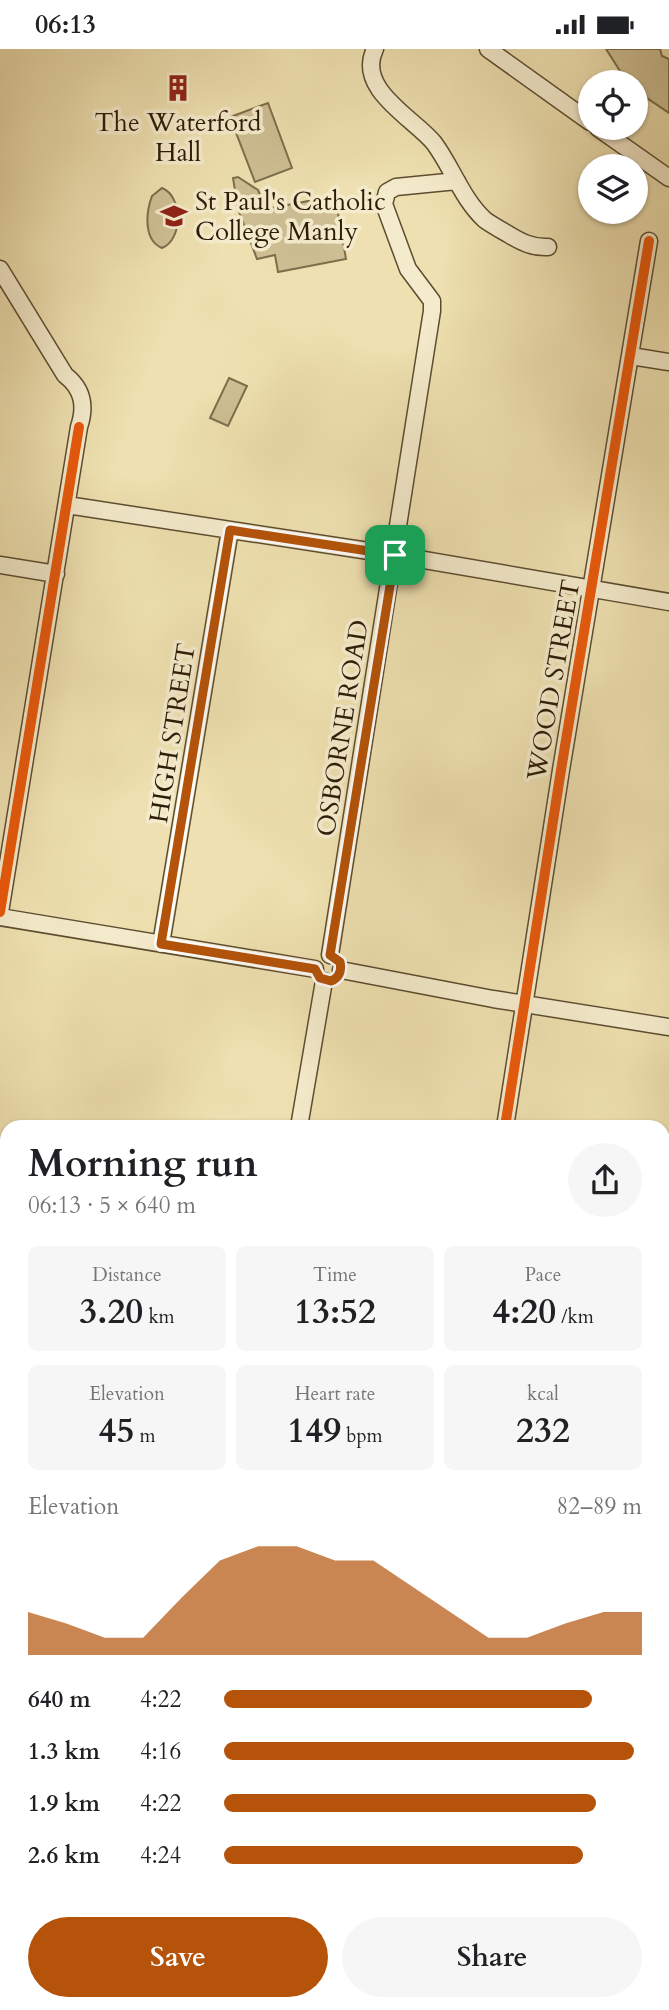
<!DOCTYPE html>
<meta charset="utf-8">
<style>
:root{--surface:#fff;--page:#f6f6f6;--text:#202124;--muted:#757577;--accent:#b45309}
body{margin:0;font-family:Cardo,serif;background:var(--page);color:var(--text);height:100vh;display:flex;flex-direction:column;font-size:26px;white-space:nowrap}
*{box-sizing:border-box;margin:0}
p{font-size:23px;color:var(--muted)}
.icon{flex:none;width:38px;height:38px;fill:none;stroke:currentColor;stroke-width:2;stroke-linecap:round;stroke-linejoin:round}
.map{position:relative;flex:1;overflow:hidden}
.side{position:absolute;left:0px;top:1071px;width:670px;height:891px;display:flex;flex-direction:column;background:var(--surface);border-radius:21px 21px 0 0;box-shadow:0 2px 5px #0004}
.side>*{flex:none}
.tools{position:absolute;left:578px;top:21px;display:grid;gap:14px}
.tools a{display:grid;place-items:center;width:70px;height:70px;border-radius:50%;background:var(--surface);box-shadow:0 2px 5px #0004;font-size:35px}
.pin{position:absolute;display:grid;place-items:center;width:60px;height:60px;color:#fff;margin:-30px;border-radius:14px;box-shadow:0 4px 10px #0006}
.round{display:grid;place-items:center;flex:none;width:74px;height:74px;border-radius:37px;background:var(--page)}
.head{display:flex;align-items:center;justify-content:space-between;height:119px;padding:0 28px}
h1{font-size:38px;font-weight:700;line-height:52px}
.metrics{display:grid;grid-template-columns:repeat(3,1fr);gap:10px;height:119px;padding:7px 28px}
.metrics div{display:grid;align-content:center;border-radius:10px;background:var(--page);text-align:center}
.metrics b{font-size:35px;font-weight:700}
.metrics small{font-size:19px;font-weight:400}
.metrics p{font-size:19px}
.chart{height:196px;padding:14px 28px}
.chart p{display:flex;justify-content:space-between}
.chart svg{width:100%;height:126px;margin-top:7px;fill:var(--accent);opacity:.7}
.action{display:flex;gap:14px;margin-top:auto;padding:14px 28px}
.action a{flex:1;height:80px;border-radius:42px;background:var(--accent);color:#fff;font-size:28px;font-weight:700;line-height:80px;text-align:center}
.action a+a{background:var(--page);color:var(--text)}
ul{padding:0 28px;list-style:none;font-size:23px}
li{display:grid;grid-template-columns:112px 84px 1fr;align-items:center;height:52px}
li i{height:18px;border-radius:9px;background:var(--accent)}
.status{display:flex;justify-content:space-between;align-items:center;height:49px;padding:0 35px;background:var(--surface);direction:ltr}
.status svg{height:19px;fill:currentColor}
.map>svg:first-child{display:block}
.green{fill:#cdbf93;stroke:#7d6e4c;stroke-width:2}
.water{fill:#ac9d76;stroke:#796949;stroke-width:2}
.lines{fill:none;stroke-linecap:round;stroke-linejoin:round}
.ferry{stroke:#605033;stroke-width:2;stroke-dasharray:9 7;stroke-linecap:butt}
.minor-casing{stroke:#5d4d30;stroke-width:19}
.minor{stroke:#f4ebcc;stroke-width:16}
.cycleway-casing{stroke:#f4ebcc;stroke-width:15}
.cycleway{stroke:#e8590c;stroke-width:10}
.route-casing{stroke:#fff;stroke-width:14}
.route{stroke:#b45309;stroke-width:9}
.labels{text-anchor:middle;stroke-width:7;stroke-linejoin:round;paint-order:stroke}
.poi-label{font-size:26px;fill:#2d1c06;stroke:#f4ebcc}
.street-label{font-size:26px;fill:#2d1c06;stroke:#f4ebcc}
</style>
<div class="status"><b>06:13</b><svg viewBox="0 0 49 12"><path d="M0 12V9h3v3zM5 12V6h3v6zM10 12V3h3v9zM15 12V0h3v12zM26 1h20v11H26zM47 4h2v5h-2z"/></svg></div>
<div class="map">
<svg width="669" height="1961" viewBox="0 0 669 1961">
<rect width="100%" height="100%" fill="#eee0b0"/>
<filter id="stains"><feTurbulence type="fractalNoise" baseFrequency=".00286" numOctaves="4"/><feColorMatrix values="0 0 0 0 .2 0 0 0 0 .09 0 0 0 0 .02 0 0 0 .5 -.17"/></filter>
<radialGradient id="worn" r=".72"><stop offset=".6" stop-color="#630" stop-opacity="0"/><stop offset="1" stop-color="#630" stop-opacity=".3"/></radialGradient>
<path class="green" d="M606,0H660L662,7L669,10V64L635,41V33H627Z
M268,54L292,119L255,133L230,68Z
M238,128L258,141L266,160L335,147L346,210L278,223L275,206L257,210L238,160L233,129Z
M162,139C183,147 183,191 162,199C143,191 146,163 152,147Z
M229,329L247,337L228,377L210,369Z"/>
<path class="water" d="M663,1302L669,1303V1961H323L320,1955H663Z"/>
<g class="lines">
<path class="ferry" d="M663,1741L669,1742
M663,1760L669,1761
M663,1850L669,1848"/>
<defs>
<path id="minor" d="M375,0C355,40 415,70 434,94C452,118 462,150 485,171C492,176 501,181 508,185C521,193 533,199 548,198
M488,0L590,73
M598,79L669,129
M0,220L65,326C83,340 86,357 79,378L0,863
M631,307L669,313
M67,456L395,506L669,553
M0,516L56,525
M0,868L315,920
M161,895L230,481
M330,906L432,262V252L408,220L384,155L387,143L396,138L457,132
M341,921L493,950L669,978
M299,1078L324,932
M505,1078L561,721L649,192
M663,1258H669
M0,1289L7,1290
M0,1521L7,1522
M0,1750L7,1751
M139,1955L140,1961"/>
</defs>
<use href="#minor" class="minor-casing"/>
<use href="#minor" class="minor"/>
<defs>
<path id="cycleway" d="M0,863L79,378
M505,1078L561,721L649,192"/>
</defs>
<use href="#cycleway" class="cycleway-casing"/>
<use href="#cycleway" class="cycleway"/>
</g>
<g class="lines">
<defs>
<path id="route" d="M230,481L395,506L330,906L340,913C342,922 339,929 331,932L320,929L315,920L161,895Z"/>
</defs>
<use href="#route" class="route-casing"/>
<use href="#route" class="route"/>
</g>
<defs>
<symbol id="building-bare" viewBox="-9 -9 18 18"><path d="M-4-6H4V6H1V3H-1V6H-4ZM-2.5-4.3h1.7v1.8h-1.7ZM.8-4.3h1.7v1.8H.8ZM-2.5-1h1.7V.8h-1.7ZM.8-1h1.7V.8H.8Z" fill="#8f2418" stroke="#f4ebcc" stroke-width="2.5" paint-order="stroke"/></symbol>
<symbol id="school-bare" viewBox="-9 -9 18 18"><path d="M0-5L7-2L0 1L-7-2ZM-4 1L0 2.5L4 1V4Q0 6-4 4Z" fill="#8f2418" stroke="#f4ebcc" stroke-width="2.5" paint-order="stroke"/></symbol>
</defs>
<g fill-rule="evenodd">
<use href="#building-bare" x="159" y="20" width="38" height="38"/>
<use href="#school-bare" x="155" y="148" width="38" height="38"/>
</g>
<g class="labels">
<g class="poi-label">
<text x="178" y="82">The Waterford<tspan x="178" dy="30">Hall</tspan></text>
<text x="195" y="161" text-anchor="start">St Paul's Catholic<tspan x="195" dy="30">College Manly</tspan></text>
</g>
<g class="street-label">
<text transform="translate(553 631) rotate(-80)" y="9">WOOD STREET</text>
<text transform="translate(342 679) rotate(-81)" y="9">OSBORNE ROAD</text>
<text transform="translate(172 684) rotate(-81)" y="9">HIGH STREET</text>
</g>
</g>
<rect width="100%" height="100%" filter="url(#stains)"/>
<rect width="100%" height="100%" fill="url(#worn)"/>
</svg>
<div class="tools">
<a><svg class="icon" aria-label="locate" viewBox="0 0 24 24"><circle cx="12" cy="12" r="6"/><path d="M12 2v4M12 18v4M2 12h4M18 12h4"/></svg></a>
<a><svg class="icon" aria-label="layers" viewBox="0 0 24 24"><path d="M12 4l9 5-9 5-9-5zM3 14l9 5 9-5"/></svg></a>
</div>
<div class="pin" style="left:395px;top:506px;background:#1e9e55"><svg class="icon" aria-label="arrive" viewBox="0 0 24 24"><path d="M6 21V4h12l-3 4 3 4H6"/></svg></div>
<section class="side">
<div class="head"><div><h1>Morning run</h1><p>06:13 · 5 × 640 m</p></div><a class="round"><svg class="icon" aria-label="share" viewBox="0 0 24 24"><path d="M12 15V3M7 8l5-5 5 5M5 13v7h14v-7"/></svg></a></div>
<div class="metrics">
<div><p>Distance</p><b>3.20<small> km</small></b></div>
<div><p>Time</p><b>13:52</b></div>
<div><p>Pace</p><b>4:20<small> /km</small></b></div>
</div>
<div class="metrics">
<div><p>Elevation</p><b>45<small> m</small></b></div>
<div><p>Heart rate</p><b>149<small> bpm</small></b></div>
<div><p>kcal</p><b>232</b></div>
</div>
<div class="chart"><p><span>Elevation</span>82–89 m</p>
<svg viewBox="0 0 160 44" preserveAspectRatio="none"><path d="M0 44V29L10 33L20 38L30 38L40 24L50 11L60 6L70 6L80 11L90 11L100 20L110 29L120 38L130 38L140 33L150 29L160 29V44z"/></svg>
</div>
<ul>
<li><b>640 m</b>4:22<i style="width:88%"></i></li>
<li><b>1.3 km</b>4:16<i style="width:98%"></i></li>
<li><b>1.9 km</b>4:22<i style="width:89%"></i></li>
<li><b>2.6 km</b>4:24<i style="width:86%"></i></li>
</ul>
<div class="action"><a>Save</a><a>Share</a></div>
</section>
</div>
